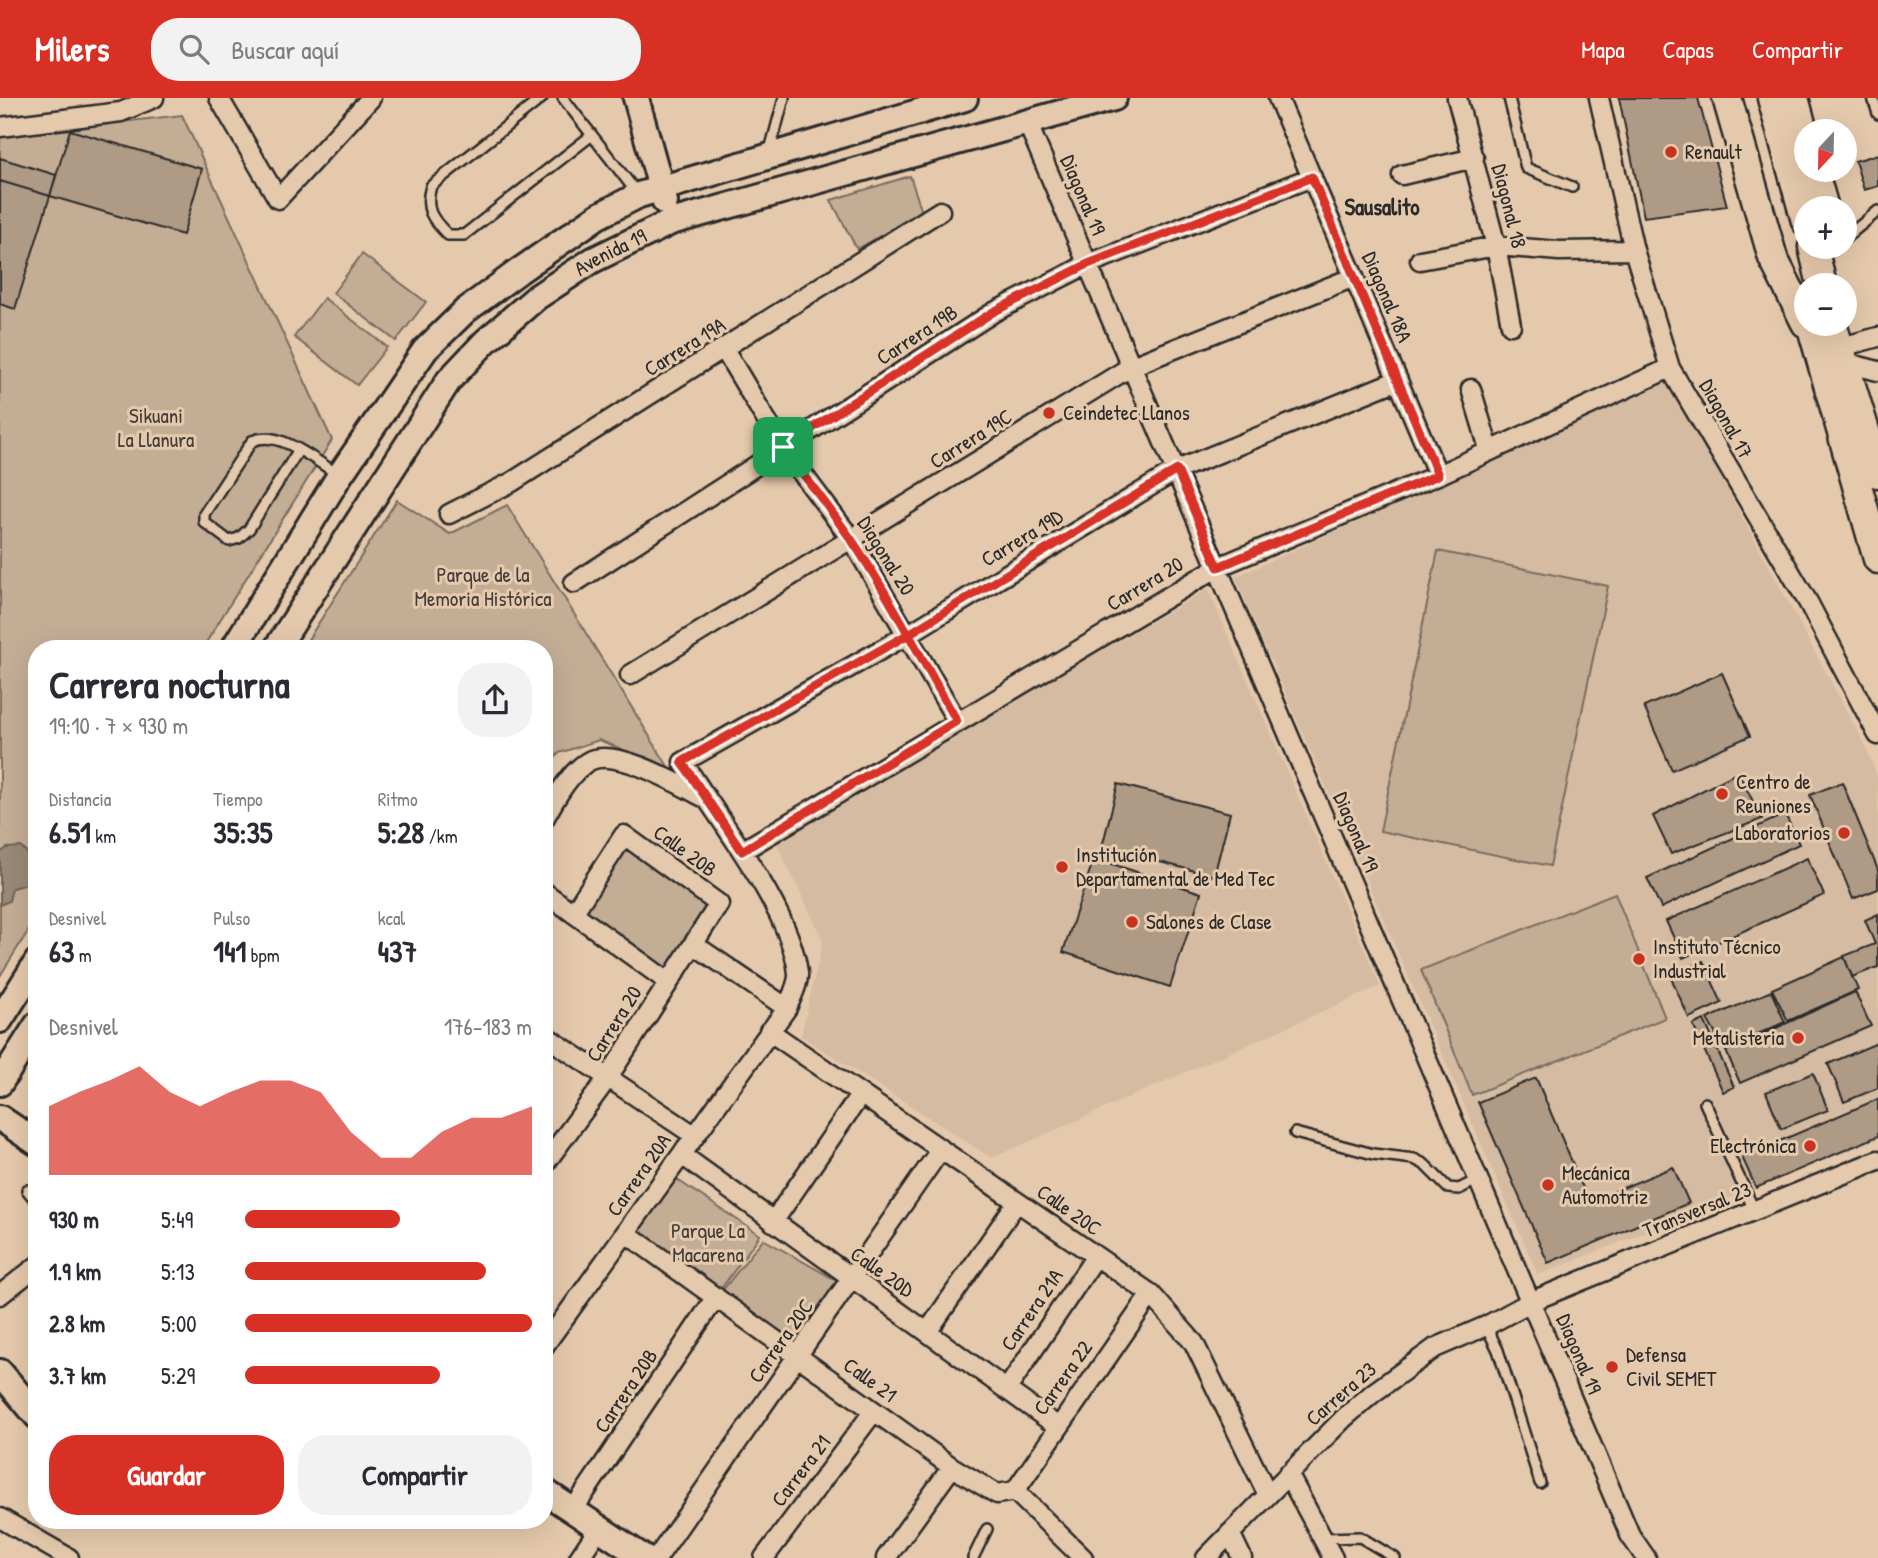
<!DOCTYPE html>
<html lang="es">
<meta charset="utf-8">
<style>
:root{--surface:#fff;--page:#f2f2f3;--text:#2b2b33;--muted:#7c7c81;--accent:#d93025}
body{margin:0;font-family:"Patrick Hand",sans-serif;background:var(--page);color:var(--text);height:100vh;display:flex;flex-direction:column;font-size:26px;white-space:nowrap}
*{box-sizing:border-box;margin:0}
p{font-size:23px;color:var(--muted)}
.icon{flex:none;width:38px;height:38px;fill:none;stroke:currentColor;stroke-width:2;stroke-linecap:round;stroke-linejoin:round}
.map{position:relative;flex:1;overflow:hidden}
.sheet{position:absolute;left:28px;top:542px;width:525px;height:889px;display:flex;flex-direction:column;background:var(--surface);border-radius:28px;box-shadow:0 7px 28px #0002}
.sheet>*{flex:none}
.needle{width:46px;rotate:202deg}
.tools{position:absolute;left:1794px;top:21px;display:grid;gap:14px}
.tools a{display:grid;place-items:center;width:63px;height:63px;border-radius:50%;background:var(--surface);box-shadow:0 7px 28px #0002;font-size:35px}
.pin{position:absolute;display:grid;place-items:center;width:60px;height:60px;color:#fff;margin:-30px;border-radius:14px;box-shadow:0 4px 10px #0006}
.round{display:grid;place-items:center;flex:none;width:74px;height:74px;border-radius:28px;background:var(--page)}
.head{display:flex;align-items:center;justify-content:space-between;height:119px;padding:0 21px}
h1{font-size:38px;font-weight:700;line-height:52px}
.stats{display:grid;grid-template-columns:repeat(3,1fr);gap:10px;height:119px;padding:7px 21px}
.stats div{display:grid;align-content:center}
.stats b{font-size:30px;font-weight:700}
.stats small{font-size:19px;font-weight:400}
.stats p{font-size:19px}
.chart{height:196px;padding:14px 21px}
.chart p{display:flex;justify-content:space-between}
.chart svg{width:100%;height:126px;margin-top:7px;fill:var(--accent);opacity:.7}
.primary-button{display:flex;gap:14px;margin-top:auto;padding:14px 21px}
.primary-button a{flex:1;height:80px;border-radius:28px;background:var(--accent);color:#fff;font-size:28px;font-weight:700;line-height:80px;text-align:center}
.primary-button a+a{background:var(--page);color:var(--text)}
ul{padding:0 21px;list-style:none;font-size:23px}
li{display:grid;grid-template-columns:112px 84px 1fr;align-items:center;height:52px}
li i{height:18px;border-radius:9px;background:var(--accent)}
header{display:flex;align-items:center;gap:42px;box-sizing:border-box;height:98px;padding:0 35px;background:var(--accent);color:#fff}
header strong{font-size:33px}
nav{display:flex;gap:38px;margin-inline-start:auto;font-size:24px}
.search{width:490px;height:63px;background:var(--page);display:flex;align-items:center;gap:18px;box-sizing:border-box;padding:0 24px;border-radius:28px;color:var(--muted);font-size:26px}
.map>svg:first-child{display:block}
.built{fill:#d5bba1}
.green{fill:#c4ad95;stroke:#786c60;stroke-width:2}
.water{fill:#998977;stroke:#6d6359;stroke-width:2}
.building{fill:#af9a86;stroke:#2b2b2b;stroke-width:2}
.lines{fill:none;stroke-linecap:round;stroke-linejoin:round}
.lane-casing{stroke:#2b2b2b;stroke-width:14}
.street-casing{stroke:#2b2b2b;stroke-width:23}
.secondary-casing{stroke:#2b2b2b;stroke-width:30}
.primary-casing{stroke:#2b2b2b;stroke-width:33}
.lane{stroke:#e5c9ac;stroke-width:9}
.street{stroke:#e5c9ac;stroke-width:18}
.secondary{stroke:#e5c9ac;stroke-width:24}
.primary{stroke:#e5c9ac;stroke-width:28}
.route-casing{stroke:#fff;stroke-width:14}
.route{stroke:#d93025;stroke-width:9}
.poi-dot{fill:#c8321e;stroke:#e5c9ac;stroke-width:2.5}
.labels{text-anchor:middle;stroke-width:6;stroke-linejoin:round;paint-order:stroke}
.poi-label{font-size:21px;fill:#2b2b2b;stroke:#e5c9ac;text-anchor:start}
.street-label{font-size:21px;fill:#2b2b2b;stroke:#e5c9ac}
.park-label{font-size:21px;fill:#423e3b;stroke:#e5c9ac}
.neighbourhood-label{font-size:23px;font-weight:bold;fill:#2b2b2b;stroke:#e5c9ac}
</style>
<header>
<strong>Milers</strong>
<div class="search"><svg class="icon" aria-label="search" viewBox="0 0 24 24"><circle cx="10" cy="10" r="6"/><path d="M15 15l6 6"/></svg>Buscar aquí</div>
<nav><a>Mapa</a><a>Capas</a><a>Compartir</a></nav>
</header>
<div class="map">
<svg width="1878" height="1460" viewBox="0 0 1878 1460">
<rect width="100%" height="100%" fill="#e5c9ac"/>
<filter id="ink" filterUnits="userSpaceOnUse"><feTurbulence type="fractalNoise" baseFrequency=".0143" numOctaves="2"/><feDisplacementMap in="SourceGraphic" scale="14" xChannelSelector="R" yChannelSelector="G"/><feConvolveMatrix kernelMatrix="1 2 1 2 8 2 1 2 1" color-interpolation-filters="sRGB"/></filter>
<g filter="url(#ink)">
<path class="built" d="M1669,283L1866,649L1878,681V1041L1538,1177L1235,479Z
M1208,491L1380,888L992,1060L801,938L823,842L775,742Z"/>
<path class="green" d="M182,17L332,342L202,551H37V819L0,878V38Z
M910,78L922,114L857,151L831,102Z
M362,156L426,204L396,243L333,195Z
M324,200L387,249L357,287L294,239Z
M397,402L450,436L507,407L669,670L599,642L559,655L544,673V551H302Z
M1438,453L1608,488L1550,768L1380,733Z
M627,741L713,806L664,878L584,816Z
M1615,795L1665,920L1472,997L1421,872Z
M670,1077L760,1137L718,1195L630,1134Z
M763,1141L841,1185L798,1249L719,1197Z"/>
<path class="water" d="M21,749L35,762L36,775L28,786L12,790L9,803L0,807V755L7,750Z"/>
<path class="building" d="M1619,0H1698L1727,108L1644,119Z
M70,32L202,71L183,137L50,98Z
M1878,56V88L1864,92L1855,63Z
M0,60L56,77L50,98L0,83Z
M0,83L50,98L15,211L0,206Z
M1722,575L1750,638L1672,672L1644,609Z
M1738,674L1762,721L1671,756L1653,718Z
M1842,684L1878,772V791L1853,801L1810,697Z
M1118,686L1230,715L1214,778L1102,749Z
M1785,716L1799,746L1661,810L1647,780Z
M1094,760L1201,795L1170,889L1063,854Z
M1807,760L1824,797L1683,860L1666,823Z
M1878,816V869L1852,879L1844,858L1875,846L1865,822Z
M1844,859L1858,892L1788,923L1772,891Z
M1703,863L1722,905L1689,920L1670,878Z
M1771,893L1785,924L1724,951L1707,921Z
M1855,894L1871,928L1740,985L1726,953Z
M1704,922L1734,989L1723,994L1693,927Z
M1877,945L1878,990L1844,1004L1828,966Z
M1813,975L1828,1012L1781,1031L1766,994Z
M1536,980L1589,1104L1673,1069L1689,1105L1548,1165L1478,1004Z
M1878,1001V1038L1756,1090L1742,1059Z"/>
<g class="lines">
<defs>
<path id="lane" d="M542,0L431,88C424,111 432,121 448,137H464L592,37
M563,0L637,95
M1509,0L1526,70L1572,89
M1873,0L1878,16
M769,56L784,0
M1844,141L1878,113
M1834,150L1836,149
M298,353L249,431L239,440L229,443L204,424V416L252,343C280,331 313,362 338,376
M1705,1005L1755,1114
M1295,1035L1373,1056L1414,1061L1424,1066L1448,1090L1459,1091L1479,1081
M27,1092L37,1104
M1486,1228L1498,1252L1540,1385
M1325,1440L1360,1439L1395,1460
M973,1460L987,1431"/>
<path id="street" d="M219,0L278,101L371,0
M1278,0L1438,377
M1457,0L1496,148L1511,227
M1599,0L1634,152L1670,270L1808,504L1878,637
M1027,24L1630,1437L1646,1460
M0,29L121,14L154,0
M1402,77L1474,60
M1420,162L1496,148L1559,153L1634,152
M1838,250L1878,239
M724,251L783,350L852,442L957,623
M1843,264L1878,273
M1471,291L1489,351
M449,416L512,384L940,113
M574,485L994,214L1088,166L1312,79
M630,577L1132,268L1354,179
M544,721C554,703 571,671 591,662C619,651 678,686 703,699
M742,753L1218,469L1438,377L1670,270
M544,794L667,883
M693,846L787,910
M769,933L1151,1196L1194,1245L1267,1395
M544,937L694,1037
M682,1057L1057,1328
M544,1067L607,981L719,806L624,737L574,814
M773,1124L861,996
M626,1135L952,1369L997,1396L1015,1393L1083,1460
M0,1197L37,1168
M928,1233L1017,1104
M544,1248L787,910C791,900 799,885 798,875C791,811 717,720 683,664L907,537L1177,372L1398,282
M1007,1291L1096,1158
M1288,1376L1333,1460
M1015,1393L1151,1196
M573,1412L716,1199
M0,1420L69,1460
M1230,1435L1242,1460
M579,1460L599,1430
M657,1460L941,1051
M764,1460L874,1313
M886,1460L952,1369
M1206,1460L1344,1320L1373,1295L1435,1250L1486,1228L1532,1203L1878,1062"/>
<g id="secondary">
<path d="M636,0L665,104"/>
<path d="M233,551L340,377L425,252L465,213L519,173L598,118L639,97L965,0"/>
<path id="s1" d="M276,551L449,282L486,243L537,199L593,162L671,124L1114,0"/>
<path d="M0,922L37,864"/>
<path d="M0,985L37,927"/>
<path d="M0,1020L37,1045"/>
<path d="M0,1274L37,1318"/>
<path d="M544,1393L644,1460"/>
</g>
<path id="primary" d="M1727,0L1773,160L1806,225
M1772,0L1806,123
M1794,0L1806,44
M1813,72L1824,110
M1813,149L1822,187
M1811,226L1878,461
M1832,226L1878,375"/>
</defs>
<use href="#lane" class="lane-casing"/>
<use href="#street" class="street-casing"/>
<use href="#secondary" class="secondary-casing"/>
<use href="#primary" class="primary-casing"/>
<use href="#lane" class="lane"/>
<use href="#street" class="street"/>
<use href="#secondary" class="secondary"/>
<use href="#primary" class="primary"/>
</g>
</g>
<g class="lines" filter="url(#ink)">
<defs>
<path id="route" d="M783,349C806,380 829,410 851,441C890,498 922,563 957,623L742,753L682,664L907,537L1177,372L1218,469L1438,377L1312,79L1088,166L993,214L783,349"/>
</defs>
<use href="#route" class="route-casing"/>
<use href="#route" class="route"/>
</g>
<g class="poi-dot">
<circle cx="1671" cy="54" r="7"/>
<circle cx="1049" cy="315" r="7"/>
<circle cx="1722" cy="696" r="7"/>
<circle cx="1844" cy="735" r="7"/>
<circle cx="1062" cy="769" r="7"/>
<circle cx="1132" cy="824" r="7"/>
<circle cx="1639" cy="861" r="7"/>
<circle cx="1798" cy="940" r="7"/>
<circle cx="1810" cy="1048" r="7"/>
<circle cx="1548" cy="1087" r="7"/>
<circle cx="1612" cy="1269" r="7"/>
</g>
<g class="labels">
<g class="poi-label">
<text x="1685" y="61">Renault</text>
<text x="1063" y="322">Ceindetec Llanos</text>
<text x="1736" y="691">Centro de<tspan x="1736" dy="24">Reuniones</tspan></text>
<text x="1830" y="742" text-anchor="end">Laboratorios</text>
<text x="1076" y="764">Institución<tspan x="1076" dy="24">Departamental de Med Tec</tspan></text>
<text x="1146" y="831">Salones de Clase</text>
<text x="1653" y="856">Instituto Técnico<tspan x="1653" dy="24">Industrial</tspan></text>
<text x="1784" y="947" text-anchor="end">Metalisteria</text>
<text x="1796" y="1055" text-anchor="end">Electrónica</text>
<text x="1562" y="1082">Mecánica<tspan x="1562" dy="24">Automotriz</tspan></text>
<text x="1626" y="1264">Defensa<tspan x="1626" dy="24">Civil SEMET</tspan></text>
</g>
<g class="street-label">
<text transform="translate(1083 97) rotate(67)" y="7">Diagonal 19</text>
<text transform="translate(1509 108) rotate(76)" y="7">Diagonal 18</text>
<text dy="7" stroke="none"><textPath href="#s1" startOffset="527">Avenida 19</textPath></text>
<text transform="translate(1387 199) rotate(67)" y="7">Diagonal 18A</text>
<text transform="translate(917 237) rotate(-33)" y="7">Carrera 19B</text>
<text transform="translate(685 249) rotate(-32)" y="7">Carrera 19A</text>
<text transform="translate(1726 321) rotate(61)" y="7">Diagonal 17</text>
<text transform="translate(971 341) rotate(-32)" y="7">Carrera 19C</text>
<text transform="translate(1022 440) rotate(-31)" y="7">Carrera 19D</text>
<text transform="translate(886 458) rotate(58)" y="7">Diagonal 20</text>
<text transform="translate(1145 486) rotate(-31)" y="7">Carrera 20</text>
<text transform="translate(1356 734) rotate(67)" y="7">Diagonal 19</text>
<text transform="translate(685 753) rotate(36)" y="7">Calle 20B</text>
<text transform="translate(614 926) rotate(-58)" y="7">Carrera 20</text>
<text transform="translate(639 1077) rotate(-55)" y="7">Carrera 20A</text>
<text transform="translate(1069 1112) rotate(35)" y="7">Calle 20C</text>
<text transform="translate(1697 1112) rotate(-22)" y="7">Transversal 23</text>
<text transform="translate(882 1174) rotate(35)" y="7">Calle 20D</text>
<text transform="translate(1032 1212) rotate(-56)" y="7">Carrera 21A</text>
<text transform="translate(781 1243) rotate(-55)" y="7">Carrera 20C</text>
<text transform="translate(1579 1256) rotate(67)" y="7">Diagonal 19</text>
<text transform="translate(1063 1280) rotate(-55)" y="7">Carrera 22</text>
<text transform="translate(870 1282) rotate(36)" y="7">Calle 21</text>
<text transform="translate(626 1293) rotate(-56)" y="7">Carrera 20B</text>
<text transform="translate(1341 1296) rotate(-41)" y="7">Carrera 23</text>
<text transform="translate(801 1373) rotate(-53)" y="7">Carrera 21</text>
</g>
<g class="park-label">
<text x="156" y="325">Sikuani<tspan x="156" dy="24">La Llanura</tspan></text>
<text x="483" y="484">Parque de la<tspan x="483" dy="24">Memoria Histórica</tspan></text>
<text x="708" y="1140">Parque La<tspan x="708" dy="24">Macarena</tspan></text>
</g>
<g class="neighbourhood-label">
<text x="1382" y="117">Sausalito</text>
</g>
</g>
</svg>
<div class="tools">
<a><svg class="needle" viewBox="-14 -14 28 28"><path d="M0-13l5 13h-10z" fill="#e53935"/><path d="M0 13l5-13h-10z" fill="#7c7c81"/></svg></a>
<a>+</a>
<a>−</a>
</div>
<div class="pin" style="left:783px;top:349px;background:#1e9e55"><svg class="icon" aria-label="arrive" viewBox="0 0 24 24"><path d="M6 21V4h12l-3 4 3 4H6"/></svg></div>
<section class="sheet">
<div class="head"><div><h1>Carrera nocturna</h1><p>19:10 · 7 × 930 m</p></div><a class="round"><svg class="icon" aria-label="share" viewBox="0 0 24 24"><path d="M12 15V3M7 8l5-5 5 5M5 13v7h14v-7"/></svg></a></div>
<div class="stats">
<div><p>Distancia</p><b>6.51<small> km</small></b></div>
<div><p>Tiempo</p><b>35:35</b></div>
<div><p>Ritmo</p><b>5:28<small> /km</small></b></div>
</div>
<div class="stats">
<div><p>Desnivel</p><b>63<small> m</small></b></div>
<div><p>Pulso</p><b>141<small> bpm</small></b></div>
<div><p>kcal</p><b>437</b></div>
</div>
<div class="chart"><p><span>Desnivel</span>176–183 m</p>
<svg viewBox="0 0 160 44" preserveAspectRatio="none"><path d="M0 44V20L10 15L20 11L30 6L40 15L50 20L60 15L70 11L80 11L90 15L100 29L110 38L120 38L130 29L140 24L150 24L160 20V44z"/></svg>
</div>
<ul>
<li><b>930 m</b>5:49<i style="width:54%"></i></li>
<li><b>1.9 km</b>5:13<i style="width:84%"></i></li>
<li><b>2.8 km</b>5:00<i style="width:100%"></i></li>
<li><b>3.7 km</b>5:29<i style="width:68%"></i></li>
</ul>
<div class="primary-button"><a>Guardar</a><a>Compartir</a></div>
</section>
</div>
